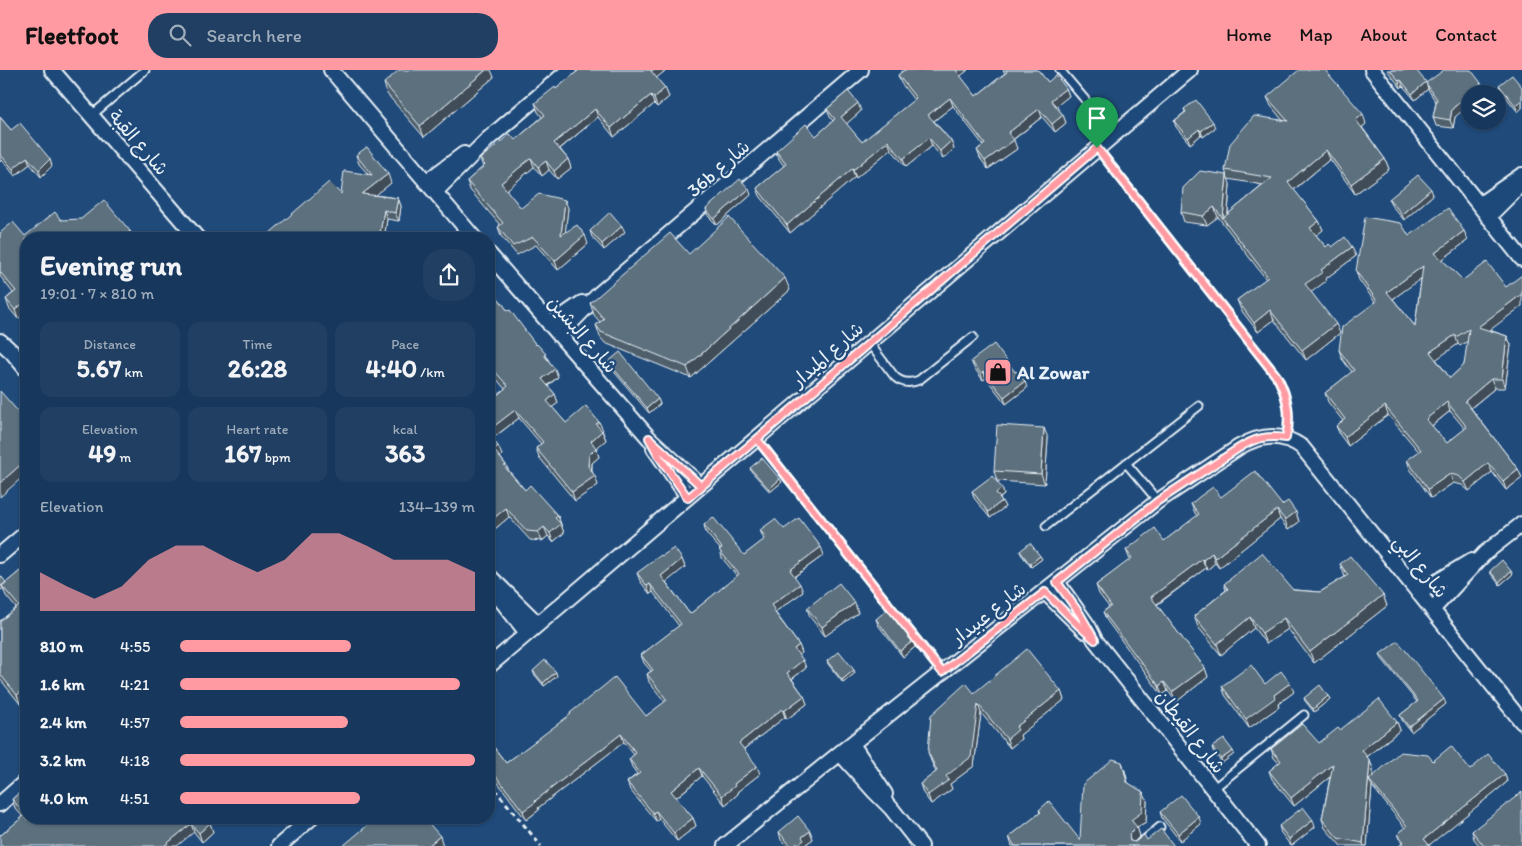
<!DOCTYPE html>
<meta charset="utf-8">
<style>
:root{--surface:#17385c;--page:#203f62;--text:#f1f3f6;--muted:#9eacbb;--line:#365272;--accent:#ff9aa2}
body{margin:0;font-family:Itim,"Playpen Sans Arabic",sans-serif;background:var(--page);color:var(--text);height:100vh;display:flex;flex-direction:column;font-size:19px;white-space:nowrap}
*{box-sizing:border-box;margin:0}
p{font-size:16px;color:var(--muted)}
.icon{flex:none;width:28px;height:28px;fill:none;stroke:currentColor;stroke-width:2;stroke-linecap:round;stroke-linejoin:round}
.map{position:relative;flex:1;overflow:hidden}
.side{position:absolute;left:20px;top:162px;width:475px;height:592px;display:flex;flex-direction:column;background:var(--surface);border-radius:20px;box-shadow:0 1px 4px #0004,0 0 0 1px var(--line)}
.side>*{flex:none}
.tools{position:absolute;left:1461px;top:15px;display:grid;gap:10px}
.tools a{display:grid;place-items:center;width:45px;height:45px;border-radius:50%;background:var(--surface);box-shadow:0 1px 4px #0004,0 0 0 1px var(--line);font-size:25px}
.pin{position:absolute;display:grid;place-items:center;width:42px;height:42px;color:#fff;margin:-51px -21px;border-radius:50% 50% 50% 0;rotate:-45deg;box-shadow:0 0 5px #0007}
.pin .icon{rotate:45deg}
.round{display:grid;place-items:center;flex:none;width:52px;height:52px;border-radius:20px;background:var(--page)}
.head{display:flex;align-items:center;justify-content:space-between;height:85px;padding:0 20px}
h1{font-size:28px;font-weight:700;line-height:38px}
.stats{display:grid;grid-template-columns:repeat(3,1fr);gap:8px;height:85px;padding:5px 20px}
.stats div{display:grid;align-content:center;border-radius:12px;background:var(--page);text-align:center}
.stats b{font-size:25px;font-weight:700}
.stats small{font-size:14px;font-weight:400}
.stats p{font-size:14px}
.chart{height:140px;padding:10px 20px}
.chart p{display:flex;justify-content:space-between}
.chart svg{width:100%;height:90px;margin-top:5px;fill:var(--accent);opacity:.7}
ul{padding:0 20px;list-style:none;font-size:16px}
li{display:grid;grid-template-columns:80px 60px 1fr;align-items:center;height:38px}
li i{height:12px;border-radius:6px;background:var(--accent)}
header{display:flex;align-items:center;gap:30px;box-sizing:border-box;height:70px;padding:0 25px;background:var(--accent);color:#111}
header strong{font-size:24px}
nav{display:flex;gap:28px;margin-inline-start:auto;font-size:18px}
.search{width:350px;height:45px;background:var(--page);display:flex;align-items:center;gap:12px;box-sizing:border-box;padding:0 18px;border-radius:20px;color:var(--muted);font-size:19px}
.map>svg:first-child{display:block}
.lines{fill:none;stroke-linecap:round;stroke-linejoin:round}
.lane-casing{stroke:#e8f1f8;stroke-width:11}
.street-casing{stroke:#e8f1f8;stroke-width:18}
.path{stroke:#e8f1f8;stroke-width:3;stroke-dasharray:5 4;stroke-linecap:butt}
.lane{stroke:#1f4a7a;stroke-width:7}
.street{stroke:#1f4a7a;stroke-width:14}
.wall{fill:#4f606c;stroke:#e8f1f8;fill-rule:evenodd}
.shaded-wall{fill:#404e58;stroke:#e8f1f8}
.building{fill:#5c707e;stroke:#e8f1f8;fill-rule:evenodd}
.route-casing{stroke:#fff;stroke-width:10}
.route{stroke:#ff9aa2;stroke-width:6}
.labels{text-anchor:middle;stroke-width:4.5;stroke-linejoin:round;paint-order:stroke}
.street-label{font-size:19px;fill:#e8f1f8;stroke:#1f4a7a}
.poi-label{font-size:19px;font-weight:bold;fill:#e8f1f8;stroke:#1f4a7a;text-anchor:start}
</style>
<header>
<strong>Fleetfoot</strong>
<div class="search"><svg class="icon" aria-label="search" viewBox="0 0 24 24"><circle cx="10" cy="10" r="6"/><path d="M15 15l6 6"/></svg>Search here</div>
<nav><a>Home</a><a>Map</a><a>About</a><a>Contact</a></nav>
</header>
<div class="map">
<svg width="1522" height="776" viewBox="0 0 1522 776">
<rect width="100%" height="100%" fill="#1f4a7a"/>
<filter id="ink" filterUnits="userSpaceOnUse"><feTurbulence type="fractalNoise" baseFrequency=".02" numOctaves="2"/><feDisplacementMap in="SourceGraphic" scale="10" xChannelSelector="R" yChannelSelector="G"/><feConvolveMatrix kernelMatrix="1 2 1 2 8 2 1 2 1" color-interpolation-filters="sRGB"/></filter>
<g filter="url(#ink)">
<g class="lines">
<defs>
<path id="lane" d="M1060,0L1114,64
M92,45L145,0
M1097,78L1278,308C1288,328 1291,346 1286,368
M869,273L895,307C902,313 910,314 919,310L973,267
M757,369L942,602
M1126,393L1158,431
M1046,456L1199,336
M1213,719L1304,645
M1137,776L1160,757"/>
<path id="street" d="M52,0L198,169
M331,0L475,169
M1372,0L1522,189
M426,112L464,84
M435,122L488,69L569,0
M1479,135L1522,105
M1488,147L1521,114
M489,184L649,368L701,416
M550,255L582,233
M559,265L600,223L861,0
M0,271L12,282L26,299
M654,378L688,427
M0,485L26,463
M489,506L538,554
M1057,512L1088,556L1095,570L1258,776
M493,517L501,530L527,563
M1045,522L1085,561
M1419,523L1471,491
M1432,540L1485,483L1522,454
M489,596L1190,0
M852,674L885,724
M840,683L875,722L891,738L921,776
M0,734L26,711
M279,776L310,749
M725,776L840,683L1158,431L1239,377C1260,365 1281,362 1302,377L1522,652"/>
</defs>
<use href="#lane" class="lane-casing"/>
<use href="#street" class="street-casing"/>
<path class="path" d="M489,712L541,776"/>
<use href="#lane" class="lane"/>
<use href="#street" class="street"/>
</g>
<path class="wall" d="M579,0H666L656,8L665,18L669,27L657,37L654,34L614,67L598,47L560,79L568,89L571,98L557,109L549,100L542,106L534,97L506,120L521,138H568L565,162L588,174L558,200L536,175L517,185L501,166L498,157L500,155L470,120L467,111L483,97L480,89L515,70L542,47L538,42L535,33L556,19Z
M904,0H968L960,6L976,26L1005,3L1003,0H1038L1048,12L1066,18L1069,26L1056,36L1063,45L1066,53L1055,62L1042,47L1013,70L1017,79L988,99L980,88L977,80L983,75L953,36L934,51L951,71L954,79L943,89L932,76L906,97L891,79L856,108L855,107L790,163L760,126L757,118L784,96L779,89L776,81L816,66L833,51L830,47L827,39L861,41L846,54L862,72L914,30L901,13L898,5Z
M1387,0H1416L1428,19L1415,30L1403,16L1401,18Z
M494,7L424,67L387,24L384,13Z
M1426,13L1484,22L1481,24H1470L1455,47L1453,58L1436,56L1433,47L1436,32L1429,21Z
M1499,15L1522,17V38L1518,42L1501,21Z
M1267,27L1366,54L1362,57L1385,89L1389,99L1355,124L1330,89L1294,120L1319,151L1323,160L1316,165L1326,177H1332L1356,186L1325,209L1326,211L1311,222L1340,263L1306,290L1274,250L1258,262L1241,240L1237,230L1266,209L1218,147L1207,155L1184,152L1181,142L1230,114L1228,144L1263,115L1228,109L1225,100L1283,51L1271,36Z
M1184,39L1215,58L1203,67L1201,65L1190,74L1176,57L1174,51L1185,42Z
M0,47L11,60L52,96L41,107L30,94L15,106L2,90L0,92Z
M356,85L391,113L375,125L398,128L401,136L399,151L387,149L384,169H263L341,124L368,104L359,94Z
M751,125L717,155L708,146L706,139Z
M1433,125L1404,150L1391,135L1389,129Z
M61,150L130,161L133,169H26V242L18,249L9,238L6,229L13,223L0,206V163L25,166Z
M590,161L625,162L604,180L592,167Z
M1464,161L1468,170L1442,190L1463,210L1506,217L1522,236L1489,260L1507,266L1511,275L1505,318H1495L1471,338L1518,399L1522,408L1506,420L1492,402L1469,421L1462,415L1453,413L1431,428L1410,399L1407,390L1419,382L1388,345L1348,376L1340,365L1336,356L1343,351L1328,332L1325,323L1352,302L1342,289L1339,280L1375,232L1359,210L1356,201L1409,166ZM1421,208L1415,256L1393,229ZM1468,271L1464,295L1450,308L1436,289L1458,274L1460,276ZM1450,341L1465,359L1447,373L1432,356Z
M689,184L790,220L691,308L605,273L600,267L596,255L600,252L594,245L590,233Z
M489,216L508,241L548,289L558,307L548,316L555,324L558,333L552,337L566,353L599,352L606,370L596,378L599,387L592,393V401L598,415L575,431L539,387L536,378L541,374L519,348L492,369L502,385L500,387L506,395L509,401L525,420L558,446L564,463L553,472L548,466L542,471L530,470L509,447L489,464V333L505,319L489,300Z
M971,291L1027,318L1006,334L986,308L983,310L974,298Z
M608,292L658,329L660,334L649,343L610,297Z
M1048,368L1045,414L997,411L994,401Z
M750,398L780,409L782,412L770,422L751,401Z
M1002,418L1004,425L1000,428L1005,437L990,448L974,428L972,421Z
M1221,427L1282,435L1296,442L1299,452L1288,460L1280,449L1219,498L1215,493L1207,500L1206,498L1157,535L1205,598L1208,607L1176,632L1168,621L1162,625L1107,551L1103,542L1109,537L1099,524L1096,515L1130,490L1126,480L1164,471L1197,446L1195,443L1191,434Z
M704,455L744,485L764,470L760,460L784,459L824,485L794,507L803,522L775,542L799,575L802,583L799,585L806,598L792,609L804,626L807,634L787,649L785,647L744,679L760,704L737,722L738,724L725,735L702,706L676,728L693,748L696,756L677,771L659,749L656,751L630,720L627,712L637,704L632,697L629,689L634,685L624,672L538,738L539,740L526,750L489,701V671L506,693L571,645L570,643L646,646L665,632L649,612L647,604L651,601L644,593L641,585L679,556L653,522L650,524L640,511L637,503L662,486L682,489L685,497L666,512L690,544L737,506L722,488L720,479L706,463Z
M1020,481L1040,486L1042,489L1031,497L1021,484Z
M1340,494L1383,525L1387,536L1314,593L1288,559L1266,574L1254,558L1221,585L1198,557L1194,546L1226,520L1224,514L1320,522L1345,507Z
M26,496V630L21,635L0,609V551L16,538L6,526L3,518L0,521V505L6,513Z
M1490,501L1513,504L1500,515L1491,504Z
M855,533L858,543L825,566L810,547L807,538Z
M876,549L913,571L915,577L903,587L878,555Z
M1380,584L1446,634L1411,662L1402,650L1400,645L1417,632L1382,589Z
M827,591L855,603L843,613L828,594Z
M533,601L557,606L544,616L534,604Z
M1265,614L1294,622L1278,634L1279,637L1249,658L1225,625L1222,616Z
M1061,621L1064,630L1020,665L1021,669L1010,678L981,643L974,696L950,714L952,719L931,734L923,723L920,714L936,702L931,691L928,682L974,623Z
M1328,626L1330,629L1314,642L1305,631L1304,628Z
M1397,652L1400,660L1367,687L1370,691L1373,699V707L1433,691L1470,700L1505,704L1507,712L1429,775L1402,773L1398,764L1405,758L1372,716L1367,776H1341L1325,758L1322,749L1330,707L1294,736L1272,709L1269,701L1279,693L1274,688L1271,679L1319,673L1340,660Z
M1212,677L1233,681L1234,684L1222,693L1213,681Z
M1122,692L1125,701L1128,713L1143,722L1147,731L1146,752L1137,757L1140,766L1134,772L1147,770L1174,776H1012L1009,767L1040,743L1039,740L1080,770Z
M24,719L26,749L210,753L213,762L202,772L194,762L1,765L23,747L15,738L12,729Z
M1160,742L1201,754L1180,771L1162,748Z
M1279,756L1315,757L1291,776L1281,763Z
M810,761L813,769L806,774V776H787L781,770L779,762Z
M1472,761L1522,776H1480L1474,769Z"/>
<path class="shaded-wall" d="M486,0H491L494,7L424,67L420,56Z
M652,0H666L654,10L651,1Z
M956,0H968L958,8Z
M1401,10L1403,16L1401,18L1399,11Z
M1426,12L1428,19L1415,30L1412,24Z
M1481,13L1484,22L1481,24H1470V34L1455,47L1453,58L1450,50L1452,39Z
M665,18L669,27L657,37L654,28Z
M1066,18L1069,26L1054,38L1051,30Z
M651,25L654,34L614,67L611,58Z
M950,28L953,36L931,53L928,45Z
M1522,30V38L1518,42L1515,35Z
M858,33L861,41L844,56L841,47Z
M595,39L598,47L557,81L554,73Z
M1039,39L1042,47L1011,71L1008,63Z
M1363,44L1366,54L1360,59L1356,50Z
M1063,45L1066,53L1055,62L1052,54Z
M1213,52L1215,58L1203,67L1201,61Z
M1199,59L1201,65L1190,74L1188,68Z
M929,68L932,76L906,97L903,89Z
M1014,70L1017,79L988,99L985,91Z
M888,71L891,79L856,108L853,100Z
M951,71L954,79L943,89L940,81Z
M1326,80L1330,89L1291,122L1288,112Z
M27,87L30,94L15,106L13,99Z
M531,88L534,97L504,122L501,113Z
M50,89L52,96L41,107L39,100Z
M568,89L571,98L557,109L554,101Z
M1385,89L1389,99L1355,124L1351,114Z
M546,91L549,100L542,106L538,97Z
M852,99L855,107L790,163L787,155Z
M388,104L391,113L366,133L362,124Z
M1227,105L1230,114L1227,154L1223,148Z
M749,119L751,125L717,155L714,149Z
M1431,119L1433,125L1404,150L1402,144Z
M398,128L401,136L399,151L395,143Z
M565,130L568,138L564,174L561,165Z
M1214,137L1218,147L1207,155L1203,146Z
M384,140L387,149L384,169H379Z
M1319,151L1323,160L1314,167L1310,158Z
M622,156L625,162L604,180L602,174Z
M130,161L133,169H121Z
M1464,161L1468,170L1439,192L1435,183Z
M585,165L588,174L558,200L555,191Z
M1352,177L1356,186L1325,209L1326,211L1309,224L1305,214L1321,200Z
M1423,196L1426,205L1390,231L1387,222Z
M785,208L790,220L691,308L687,297Z
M1522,224V236L1482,266L1478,257Z
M26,231V242L18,249L15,240Z
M1270,240L1274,250L1258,262L1254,253Z
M1336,254L1340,263L1306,290L1302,280Z
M1455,265L1458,274L1434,291L1430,282Z
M1507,266L1511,275L1505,318L1502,309Z
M555,299L558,307L545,317L542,309Z
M983,301L986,308L983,310L981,304Z
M1491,309L1495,318L1468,340L1465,331Z
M1025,311L1027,318L1006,334L1004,327Z
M555,324L558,333L550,339L547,331Z
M658,329L660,334L649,343L647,338Z
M1447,332L1450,341L1429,358L1426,349Z
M1385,336L1388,345L1348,376L1345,367Z
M515,340L519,348L490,370L489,367V360Z
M599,352L603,360L600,363L596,354Z
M1044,358L1048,368L1045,414L1041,404Z
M602,361L606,370L594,380L591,371Z
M498,376L502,385L498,389L494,380Z
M596,378L599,387L592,393L591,405L588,396L589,385Z
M26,390V404L0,427V413Z
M1488,393L1492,402L1469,421L1465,412Z
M1518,399L1522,408L1506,420L1503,411Z
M1450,404L1453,413L1431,428L1428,419Z
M595,406L598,415L575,431L572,422Z
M780,409L782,412L770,422L769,419Z
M1002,418L1004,425L998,429L996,423Z
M1002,431L1005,437L990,448L988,442Z
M506,438L509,447L489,464V452Z
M1277,440L1280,449L1219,498L1215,488Z
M1296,442L1299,452L1288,460L1285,450Z
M558,446L564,463L553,472L550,463L555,448Z
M544,457L548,466L542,471L538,462Z
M821,477L824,485L792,508L790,500Z
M1212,483L1215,493L1207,500L1203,490Z
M1040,486L1042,489L1031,497L1030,494Z
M682,489L685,497L664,514L661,506Z
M1202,489L1206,498L1154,536L1151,527Z
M1511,501L1513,504L1500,515L1499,512Z
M6,512L2,516L3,518L0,521V517Z
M650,514L653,522L650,524L647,516Z
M800,514L803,522L775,542L777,547L771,535Z
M1383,525L1387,536L1314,593L1310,582Z
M855,533L858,543L825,566L822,557Z
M1250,547L1254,558L1221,585L1217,574Z
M1284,548L1288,559L1266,574L1262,563Z
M913,571L915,577L903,587L900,581Z
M799,575L802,583L797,587L794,579Z
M803,590L806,598L789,611L787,603Z
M1205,598L1208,607L1176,632L1172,622Z
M854,600L855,603L843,613L842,610Z
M556,602L557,606L544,616L543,613Z
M1164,612L1168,621L1162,625L1159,616Z
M1290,613L1294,622L1278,634L1279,637L1249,658L1246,649L1274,625Z
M26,617V630L21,635L17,625Z
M1061,621L1064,630L1020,665L1021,669L1010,678L1007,669L1016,657Z
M804,626L807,634L787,649L784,641Z
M1328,626L1330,629L1314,642L1313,639Z
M1444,629L1446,634L1411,662L1409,657Z
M978,634L981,643L974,696L950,714L952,719L931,734L928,725L946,706Z
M782,639L785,647L741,681L739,673Z
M1397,652L1400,660L1365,688L1362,680Z
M621,664L624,672L538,738L539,740L526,750L523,741L535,731Z
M1233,681L1234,684L1222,693L1221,689Z
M1370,691L1373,699L1372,713L1369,710L1372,716L1367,776H1364L1363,773Z
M1122,692L1125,701L1130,721L1127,712Z
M1333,694L1336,702L1294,736L1291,728Z
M757,696L760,704L737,722L738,724L725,735L722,726L734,714Z
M699,698L702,706L674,729L671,721Z
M1505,704L1507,712L1428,776L1424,769Z
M1143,722L1147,731L1146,752L1137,757L1140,766L1132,774L1130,771L1129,765L1131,750Z
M656,741L659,749L656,751L653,743Z
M1199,747L1201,754L1180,771L1178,764Z
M693,748L696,756L677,771L674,763Z
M1313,750L1315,757L1291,776L1289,769Z
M210,753L213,762L202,772L199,763Z
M191,754L194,762L177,776H164Z
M810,761L813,769L806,774V776H797L802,767Z
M440,766L443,776H428Z"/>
<path class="building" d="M399,0H486L420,56L384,13Z
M579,0H652L651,1L665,18L654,28L651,25L611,58L595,39L554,73L568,89L554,101L546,91L538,97L531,88L501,113L521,138L539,124L565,130L561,165L577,155L585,165L555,191L533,167L513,176L498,157L503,153L467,111L485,95L480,89L510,64L515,70L545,45L535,33L555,17L556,19Z
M904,0H956L976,26L1007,2L1006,0H1038L1048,12L1056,5L1066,18L1051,30L1063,45L1052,54L1039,39L1008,63L1014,70L985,91L977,80L985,74L950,28L928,45L951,71L940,81L929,68L903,89L888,71L853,100L852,99L787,155L757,118L786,94L776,81L806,54L816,66L835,49L827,39L848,21L858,33L841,47L862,72L916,28L898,5Z
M1299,0H1325L1363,44L1356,50L1385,89L1351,114L1326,80L1288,112L1319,151L1310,158L1326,177L1329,174L1332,177L1345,167L1352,177L1321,200L1323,202L1305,214L1336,254L1302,280L1270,240L1254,253L1237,230L1268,207L1214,137L1203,146L1181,142L1183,118L1200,101L1227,105L1223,148L1272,108L1225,100L1230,74L1254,46L1288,51L1267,27Z
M1390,0H1416L1426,12L1412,24L1401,10L1399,11Z
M1444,0H1471L1481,13L1452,39L1450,50L1433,47L1437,29L1426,13Z
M1512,5L1522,17V30L1515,35L1499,15Z
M1196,30L1213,52L1201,61L1199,59L1188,68L1174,51L1186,42L1184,39Z
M0,47L11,60L20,53L50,89L39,100L27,87L13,99L0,84Z
M367,77L388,104L362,124L398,128L395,143L384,140L379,169H263L329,112L341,124L344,101L372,105L356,85Z
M1418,105L1431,119L1402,144L1389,129Z
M740,109L749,119L714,149L706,139Z
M104,130L130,161L121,169H113L112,168L111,169H26V231L15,240L6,229L16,221L0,202V163L13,152L25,166L55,142L61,150L81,149Z
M1448,138L1464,161L1435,183L1463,210L1487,192L1506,217L1522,205V224L1478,257L1507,266L1502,309H1491L1465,331L1518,399L1503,411L1488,393L1465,412L1459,406L1450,404L1428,419L1407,390L1421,380L1385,336L1345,367L1336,356L1345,349L1325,323L1354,300L1339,280L1342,257L1377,231L1356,201L1365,147L1401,153L1409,166ZM1423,196L1415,256L1387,222ZM1469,259L1464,295L1450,308L1430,282L1455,265L1456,267ZM1447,332L1467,357L1447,373L1426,349Z
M610,142L622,156L602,174L590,161Z
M729,147L785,208L687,297L601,262L596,255L604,249L590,233L670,163L689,184Z
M489,216L508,241L510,240L536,275L537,274L546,284L544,285L555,299L542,309L555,324L547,331L566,353L586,336L599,352L596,354L602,361L591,371L596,378L589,385L588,396L595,406L572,422L536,378L543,372L515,340L489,360V332L508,316L489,295Z
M994,274L1015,302L1016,301L1025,311L1004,327L983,301L981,304L971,291Z
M620,282L658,329L647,338L608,292Z
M0,321L22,346L26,343V390L0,413Z
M997,355L1044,358L1041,404L994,401Z
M489,364L498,376L494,380L506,395L504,396L525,420L530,415L558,446L555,448L561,454L550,463L544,457L538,462L527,461L506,438L489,452Z
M762,388L780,409L769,419L750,398Z
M1255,401L1282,435L1288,431L1296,442L1285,450L1277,440L1215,488L1212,483L1203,490L1202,489L1151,527L1205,598L1172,622L1164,612L1159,616L1103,542L1111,536L1096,515L1132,488L1126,480L1155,458L1164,471L1199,444L1191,434L1199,427L1213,417L1221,427Z
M992,406L1002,418L996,423L1002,431L988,442L972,421Z
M713,447L744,485L766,468L760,460L775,449L784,459L799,448L821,477L790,500L800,514L771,535L774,539L773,540L799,575L794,579L803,590L787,603L804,626L784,641L782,639L739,673L757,696L734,714L735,716L722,726L699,698L671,721L693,748L674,763L656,741L653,743L627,712L640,703L629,689L636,683L621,664L535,731L536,732L523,741L489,697V671L506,693L571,644L570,643L615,607L646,646L667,630L647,604L653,600L641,585L681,554L650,514L647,516L637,503L661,485L662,486L674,478L682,489L661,506L690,544L739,504L719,480L722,478L704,455Z
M1030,473L1040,486L1030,494L1020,481Z
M1262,483L1293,520L1320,522L1348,505L1340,494L1350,486L1383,525L1310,582L1284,548L1262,563L1250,547L1217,574L1194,546L1228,519L1224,514Z
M1502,490L1511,501L1499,512L1490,501Z
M26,496V617L17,625L0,604V551L19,536L2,516Z
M0,505L6,512L0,517Z
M839,513L855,533L822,557L807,538Z
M888,539L913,571L900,581L876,549Z
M1398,571L1444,629L1409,657L1400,645L1418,631L1380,584Z
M1027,579L1061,621L1016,657L1018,660L1007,669L978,634L971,687L946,706L949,710L928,725L920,714L937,701L928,682L931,645L966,613L974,623Z
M839,581L854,600L842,610L827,591Z
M545,590L556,602L543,613L533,601Z
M1251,595L1265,614L1281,601L1290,613L1274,625L1275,628L1246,649L1222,616Z
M1320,615L1328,626L1313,639L1304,628Z
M1379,629L1397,652L1362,680L1370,691L1363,773L1338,768L1322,749L1333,694L1291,728L1269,701L1281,691L1271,679L1302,654L1319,673L1338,658L1340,660Z
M1224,669L1233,681L1221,689L1212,677Z
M1451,676L1470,700L1488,684L1505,704L1424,769L1430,776H1399L1404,772L1398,764L1407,756L1369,710L1400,682L1428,685L1433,691Z
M1113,689L1122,692L1127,712L1143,722L1142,742L1131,750L1137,757L1129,765L1130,771L1135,772L1144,765L1147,770L1161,759L1174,776H1015L1009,767L1041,742L1039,740L1049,731L1080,770L1083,714Z
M24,719L26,722V749H206L210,753L199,763L191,754L164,776H0V764L1,765L25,745L12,729Z
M1522,722V776H1484L1472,761Z
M1181,725L1199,747L1178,764L1160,742Z
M1303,737L1313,750L1289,769L1279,756Z
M798,746L810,761L802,767L804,770L799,774L798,773L794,776H791L779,762Z
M375,749H425L440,766L428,776H343Z
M798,773L801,776H794Z"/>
</g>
<g class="lines" filter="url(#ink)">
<defs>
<path id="route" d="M1097,78L688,428L660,388L649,368L701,416L757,369L942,602L1045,522L1078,555L1095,570L1080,544L1057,512L1158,431L1239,378C1255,368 1268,365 1286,368C1291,346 1288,328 1278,308L1097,78"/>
</defs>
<use href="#route" class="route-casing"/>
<use href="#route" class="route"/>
</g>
<defs>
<symbol id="shop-square" viewBox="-11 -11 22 22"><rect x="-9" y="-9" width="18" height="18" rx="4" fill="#ff9aa2" stroke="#1f4a7a"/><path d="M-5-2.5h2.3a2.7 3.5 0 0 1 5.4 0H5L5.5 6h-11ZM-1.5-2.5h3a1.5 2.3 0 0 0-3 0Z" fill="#111"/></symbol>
</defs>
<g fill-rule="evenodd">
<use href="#shop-square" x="982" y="286" width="32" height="32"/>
</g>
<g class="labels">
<g class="street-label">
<text transform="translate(139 72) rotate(49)" y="7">شارع القبة</text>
<text transform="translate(718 98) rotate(-41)" y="7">36b شارع</text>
<text transform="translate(583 264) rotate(49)" y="7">شارع البشين</text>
<text transform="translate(827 284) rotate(-41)" y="7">شارع الميدار</text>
<text transform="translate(1421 496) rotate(51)" y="7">شارع البي</text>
<text transform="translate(988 543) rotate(-38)" y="7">شارع عبيدار</text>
<text transform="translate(1191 661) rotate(52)" y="7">شارع القيطان</text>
</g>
<g class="poi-label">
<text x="1017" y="309">Al Zowar</text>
</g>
</g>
</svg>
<div class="tools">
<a><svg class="icon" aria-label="layers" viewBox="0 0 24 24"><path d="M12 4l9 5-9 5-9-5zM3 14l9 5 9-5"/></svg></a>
</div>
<div class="pin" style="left:1097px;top:78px;background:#1e9e55"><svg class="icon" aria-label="arrive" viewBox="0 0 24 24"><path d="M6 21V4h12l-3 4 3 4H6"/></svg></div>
<section class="side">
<div class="head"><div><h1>Evening run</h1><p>19:01 · 7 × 810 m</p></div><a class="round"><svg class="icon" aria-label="share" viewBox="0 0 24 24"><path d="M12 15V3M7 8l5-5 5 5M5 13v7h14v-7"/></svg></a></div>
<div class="stats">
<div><p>Distance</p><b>5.67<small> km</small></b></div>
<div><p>Time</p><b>26:28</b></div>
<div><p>Pace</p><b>4:40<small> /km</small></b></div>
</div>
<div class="stats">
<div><p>Elevation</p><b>49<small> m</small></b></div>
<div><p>Heart rate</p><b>167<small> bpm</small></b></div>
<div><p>kcal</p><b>363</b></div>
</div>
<div class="chart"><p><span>Elevation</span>134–139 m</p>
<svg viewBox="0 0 160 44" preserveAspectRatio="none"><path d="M0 44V25L10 32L20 38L30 32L40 19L50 12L60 12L70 19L80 25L90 19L100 6L110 6L120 12L130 19L140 19L150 19L160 25V44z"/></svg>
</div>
<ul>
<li><b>810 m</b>4:55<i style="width:58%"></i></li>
<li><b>1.6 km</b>4:21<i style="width:95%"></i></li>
<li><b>2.4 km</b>4:57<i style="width:57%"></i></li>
<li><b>3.2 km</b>4:18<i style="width:100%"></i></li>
<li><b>4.0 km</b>4:51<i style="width:61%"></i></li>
</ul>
</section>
</div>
